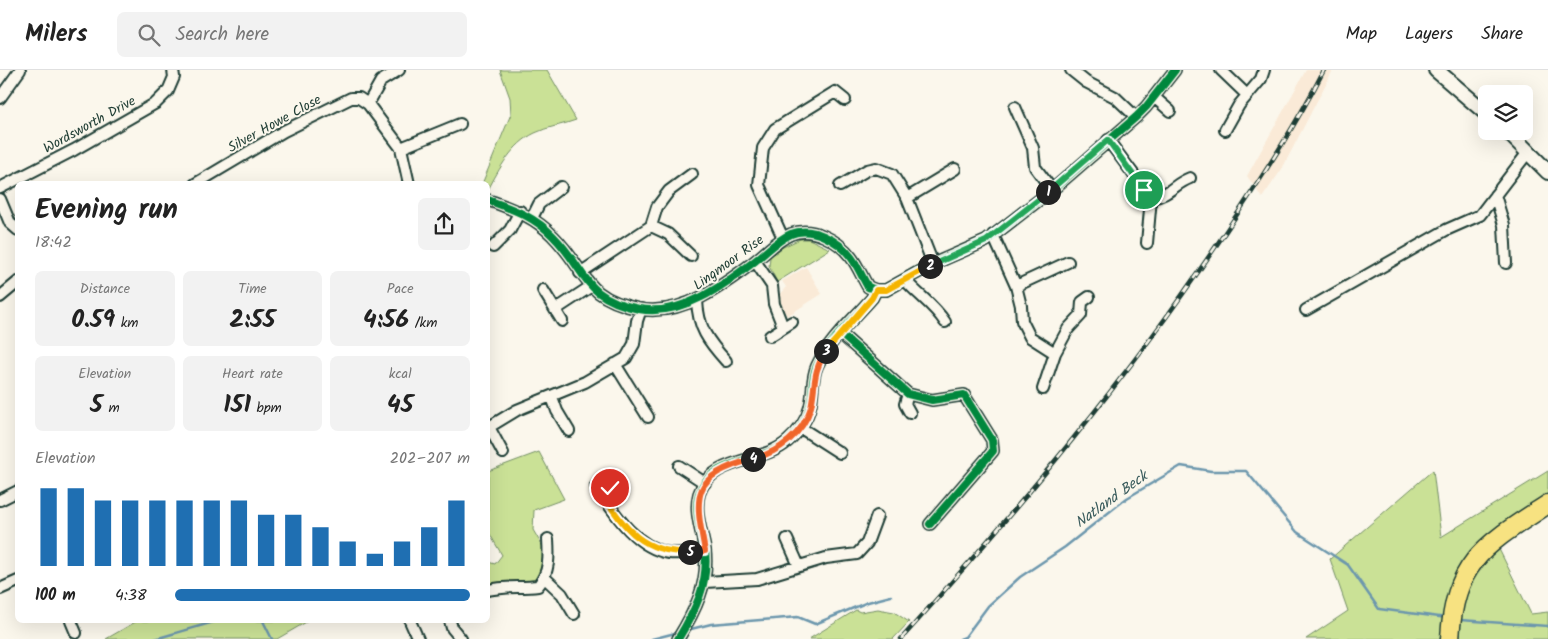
<!DOCTYPE html>
<meta charset="utf-8">
<style>
:root{--surface:#fff;--page:#f2f2f2;--text:#222;--muted:#767676;--line:#e0e0e0;--accent:#1f6fb2}
body{margin:0;font-family:Kalam,sans-serif;background:var(--page);color:var(--text);height:100vh;display:flex;flex-direction:column;font-size:19px;white-space:nowrap}
*{box-sizing:border-box;margin:0}
p{font-size:16px;color:var(--muted)}
.icon{flex:none;width:28px;height:28px;fill:none;stroke:currentColor;stroke-width:2;stroke-linecap:round;stroke-linejoin:round}
.map{position:relative;flex:1;overflow:hidden}
.panel{position:absolute;left:15px;top:111px;width:475px;height:442px;display:flex;flex-direction:column;background:var(--surface);border-radius:8px;box-shadow:0 5px 20px #0002}
.panel>*{flex:none}
.controls{position:absolute;left:1478px;top:15px;display:grid;gap:10px}
.controls a{display:grid;place-items:center;width:55px;height:55px;border-radius:8px;background:var(--surface);box-shadow:0 5px 20px #0002;font-size:25px}
.pin{position:absolute;display:grid;place-items:center;width:42px;height:42px;color:#fff;margin:-21px;border:2px solid #fff;border-radius:50%;box-shadow:0 1px 5px #0007}
.km{position:absolute;width:25px;height:25px;margin:-12px;border-radius:50%;background:#222;color:#fff;font-size:14px;line-height:25px;text-align:center}
.round{display:grid;place-items:center;flex:none;width:52px;height:52px;border-radius:8px;background:var(--page)}
.overview{display:flex;align-items:center;justify-content:space-between;height:85px;padding:0 20px}
h1{font-size:28px;font-weight:700;line-height:38px}
.stats{display:grid;grid-template-columns:repeat(3,1fr);gap:8px;height:85px;padding:5px 20px}
.stats div{display:grid;align-content:center;border-radius:8px;background:var(--page);text-align:center}
.stats b{font-size:25px;font-weight:700}
.stats small{font-size:14px;font-weight:400}
.stats p{font-size:14px}
.chart{height:140px;padding:10px 20px}
.chart p{display:flex;justify-content:space-between}
.chart svg{width:100%;height:90px;margin-top:5px;stroke:var(--accent);stroke-width:6}
ul{padding:0 20px;list-style:none;font-size:16px}
li{display:grid;grid-template-columns:80px 60px 1fr;align-items:center;height:38px}
li i{height:12px;border-radius:6px;background:var(--accent)}
header{display:flex;align-items:center;gap:30px;box-sizing:border-box;height:70px;padding:0 25px;background:var(--surface);border-bottom:1px solid var(--line)}
header strong{font-size:24px}
nav{display:flex;gap:28px;margin-inline-start:auto;font-size:18px}
.search{width:350px;height:45px;background:var(--page);display:flex;align-items:center;gap:12px;box-sizing:border-box;padding:0 18px;border-radius:8px;color:var(--muted);font-size:19px}
.map>svg:first-child{display:block}
.built{fill:#faead7}
.green{fill:#cae196;stroke:#748f65}
.lines{fill:none;stroke-linecap:round;stroke-linejoin:round}
.stream{stroke:#6c97ad;stroke-width:2.5}
.minor-casing{stroke:#1f3d34;stroke-width:14}
.tertiary-casing{stroke:#1f3d34;stroke-width:18}
.trunk-casing{stroke:#1f3d34;stroke-width:21}
.minor{stroke:#fbf7ec;stroke-width:10}
.tertiary{stroke:#fbf7ec;stroke-width:14}
.trunk{stroke:#f7e281;stroke-width:18}
.rail-casing{stroke:#1f3d34;stroke-width:4.5}
.rail{stroke:#fbf7ec;stroke-width:2.5;stroke-dasharray:8;stroke-linecap:butt}
.cycleway-casing{stroke:#fbf7ec;stroke-width:11}
.cycleway{stroke:#00873e;stroke-width:8}
.split-1-casing{stroke:#fff;stroke-width:10}
.split-2-casing{stroke:#fff;stroke-width:10}
.split-3-casing{stroke:#fff;stroke-width:10}
.split-4-casing{stroke:#fff;stroke-width:10}
.split-5-casing{stroke:#fff;stroke-width:10}
.split-6-casing{stroke:#fff;stroke-width:10}
.split-1{stroke:#22a559;stroke-width:6}
.split-2{stroke:#22a559;stroke-width:6}
.split-3{stroke:#f5b400;stroke-width:6}
.split-4{stroke:#f0652b;stroke-width:6}
.split-5{stroke:#f0652b;stroke-width:6}
.split-6{stroke:#f5b400;stroke-width:6}
.labels{text-anchor:middle;stroke-width:4;stroke-linejoin:round;paint-order:stroke}
.street-label{font-size:14px;fill:#1f3d34;stroke:#fbf7ec}
.water-label{font-size:15px;font-style:italic;fill:#395b5c;stroke:#fbf7ec}
</style>
<header>
<strong>Milers</strong>
<div class="search"><svg class="icon" aria-label="search" viewBox="0 0 24 24"><circle cx="10" cy="10" r="6"/><path d="M15 15l6 6"/></svg>Search here</div>
<nav><a>Map</a><a>Layers</a><a>Share</a></nav>
</header>
<div class="map">
<svg width="1548" height="569" viewBox="0 0 1548 569">
<rect width="100%" height="100%" fill="#fbf7ec"/>
<filter id="ink" filterUnits="userSpaceOnUse"><feTurbulence type="fractalNoise" baseFrequency=".02" numOctaves="2"/><feDisplacementMap in="SourceGraphic" scale="10" xChannelSelector="R" yChannelSelector="G"/><feConvolveMatrix kernelMatrix="1 2 1 2 8 2 1 2 1" color-interpolation-filters="sRGB"/></filter>
<g filter="url(#ink)">
<path class="built" d="M1306,0H1333L1282,99L1262,128L1247,106Z
M806,197L822,224L787,246L779,232V225L786,217L782,211Z"/>
<path class="green" d="M500,0H547L576,50C563,55 547,57 535,63C512,74 499,99 488,120V114H482L511,44L510,28Z
M800,169H809L830,179L777,212L769,196L770,187L783,177Z
M539,382L564,429L534,440L533,460L543,477L544,492L538,516L488,520V492L495,494L502,485L488,461V401Z
M1433,400L1441,467L1548,401V430L1493,467L1531,544L1548,542V569H1306L1348,541L1330,489Z
M878,539L894,542L909,552L893,569H809L856,540L860,542Z
M137,551H308L277,569H106Z"/>
<g class="lines">
<path class="stream" d="M1460,550L1548,556
M263,551L272,569
M687,560L711,554L798,547L815,554L868,532L891,526
M155,569L217,551
M652,569L679,562
M960,569L965,567L988,536L1020,507L1065,477L1127,428L1181,396L1211,401H1246L1297,462L1348,495L1379,539L1447,548"/>
<defs>
<path id="minor" d="M1071,0L1086,12L1115,27L1136,47
M1221,0L1246,24
M1154,27L1170,41
M0,28L20,0
M368,34L381,11L399,0
M1015,37L1033,78L1035,97L1052,120
M1225,60L1239,35L1261,9L1264,0
M1108,70L1151,128L1147,173
M401,78L460,54
M195,114L284,61L351,28H359L368,34L401,78L409,114
M840,116L867,100L876,98L892,104L907,128L933,194
M0,118L74,80L156,33L168,21L174,7L173,0
M1495,125L1504,155L1506,193
M907,128L955,99
M1151,128C1170,125 1174,114 1190,108
M0,129L10,153L18,160
M488,130C512,139 534,146 553,166C588,201 581,227 639,239C682,247 724,215 755,191C767,182 777,170 791,164C812,156 838,170 851,187C858,196 862,207 868,217L876,220
M532,148L539,134L561,117
M651,156L668,164L691,186
M993,165L1016,216L1021,236L1022,251L1030,267L1055,283
M783,168L759,115L763,78L775,59L835,22L845,30
M493,177L510,160L520,141
M755,191L772,216L774,234L783,257
M580,203L651,156L657,137L669,121L692,104
M905,210C918,225 934,235 945,252
M1016,216L1068,192
M543,220L562,251
M0,227L18,212
M697,230C698,258 708,271 726,291
M555,240L590,217
M1306,240L1446,160L1480,145L1529,81
M841,264L908,324L932,330L964,325L992,370L993,381L930,454
M770,266L792,252
M615,294L648,347
M1043,319L1055,283L1068,259L1081,245L1082,232L1089,227
M908,324L905,334L910,343
M552,327L557,341L569,361
M801,358L840,383
M503,383L489,357L517,340L585,312L626,288L634,274L637,251L641,239
M679,396L705,413
M596,416C613,441 635,478 669,483C680,484 694,482 705,481
M0,430L18,421
M787,469L799,496
M545,508L562,524L574,544
M705,512L757,509L826,488L857,484L867,473L877,446
M0,519L18,511
M488,520C504,516 521,518 538,516C550,502 549,486 548,469
M71,551L76,563
M410,551L418,569
M450,551L452,558L461,569
M678,569C695,541 709,514 705,480C702,462 694,442 699,424C711,386 763,394 788,371C798,362 807,350 810,337C814,323 811,309 817,296C829,270 854,249 872,228L876,220H886L933,194L986,171L1052,120L1136,47L1146,37L1175,0"/>
<path id="tertiary" d="M1436,0L1486,43
M1507,61L1548,102"/>
<path id="trunk" d="M1450,569C1454,490 1487,474 1548,434"/>
</defs>
<use href="#minor" class="minor-casing"/>
<use href="#tertiary" class="tertiary-casing"/>
<use href="#trunk" class="trunk-casing"/>
<use href="#minor" class="minor"/>
<use href="#tertiary" class="tertiary"/>
<use href="#trunk" class="trunk"/>
<defs>
<path id="rail" d="M901,569C1019,438 1131,305 1228,158C1262,107 1296,55 1324,0"/>
</defs>
<use href="#rail" class="rail-casing"/>
<use href="#rail" class="rail"/>
<defs>
<path id="cycleway" d="M488,130C512,139 534,146 553,166C588,201 581,227 639,239C682,247 724,215 755,191C767,182 777,170 791,164C812,156 838,170 851,187C858,196 862,207 868,217L876,220
M841,264L908,324L932,330L964,325L992,370L993,381L930,454
M678,569C695,541 709,514 705,480C702,462 694,442 699,424C711,386 763,394 788,371C798,362 807,350 810,337C814,323 811,309 817,296C829,270 854,249 872,228L876,220H886L933,194L986,171L1052,120L1136,47L1146,37L1175,0"/>
</defs>
<use href="#cycleway" class="cycleway-casing"/>
<use href="#cycleway" class="cycleway"/>
</g>
</g>
<g class="lines" filter="url(#ink)">
<defs>
<path id="split-1" d="M1048,122L1108,70L1144,120"/>
<path id="split-2" d="M930,196L986,171L1048,122"/>
<path id="split-3" d="M826,281L872,228L876,220H886L930,196"/>
<path id="split-4" d="M753,389C779,382 803,364 811,337C816,315 812,302 826,281"/>
<path id="split-5" d="M690,482L705,481C694,424 691,406 753,389"/>
<path id="split-6" d="M610,418L602,424C626,460 644,484 690,482"/>
</defs>
<use href="#split-1" class="split-1-casing"/>
<use href="#split-2" class="split-2-casing"/>
<use href="#split-3" class="split-3-casing"/>
<use href="#split-4" class="split-4-casing"/>
<use href="#split-5" class="split-5-casing"/>
<use href="#split-6" class="split-6-casing"/>
<use href="#split-1" class="split-1"/>
<use href="#split-2" class="split-2"/>
<use href="#split-3" class="split-3"/>
<use href="#split-4" class="split-4"/>
<use href="#split-5" class="split-5"/>
<use href="#split-6" class="split-6"/>
</g>
<g class="labels">
<g class="street-label">
<text transform="translate(274 53) rotate(-29)" y="5">Silver Howe Close</text>
<text transform="translate(89 54) rotate(-29)" y="5">Wordsworth Drive</text>
<text transform="translate(728 192) rotate(-36)" y="5">Lingmoor Rise</text>
</g>
<g class="water-label">
<text transform="translate(1111 429) rotate(-36)" y="5">Natland Beck</text>
</g>
</g>
</svg>
<div class="controls">
<a><svg class="icon" aria-label="layers" viewBox="0 0 24 24"><path d="M12 4l9 5-9 5-9-5zM3 14l9 5 9-5"/></svg></a>
</div>
<div class="pin" style="left:1144px;top:120px;background:#1e9e55"><svg class="icon" aria-label="arrive" viewBox="0 0 24 24"><path d="M6 21V4h12l-3 4 3 4H6"/></svg></div>
<div class="pin" style="left:610px;top:418px;background:#d93025"><svg class="icon" aria-label="check" viewBox="0 0 24 24"><path d="M5 12l5 5 9-10"/></svg></div>
<b class="km" style="left:1048px;top:122px">1</b>
<b class="km" style="left:930px;top:196px">2</b>
<b class="km" style="left:826px;top:281px">3</b>
<b class="km" style="left:753px;top:389px">4</b>
<b class="km" style="left:690px;top:482px">5</b>
<section class="panel">
<div class="overview"><div><h1>Evening run</h1><p>18:42</p></div><a class="round"><svg class="icon" aria-label="share" viewBox="0 0 24 24"><path d="M12 15V3M7 8l5-5 5 5M5 13v7h14v-7"/></svg></a></div>
<div class="stats">
<div><p>Distance</p><b>0.59<small> km</small></b></div>
<div><p>Time</p><b>2:55</b></div>
<div><p>Pace</p><b>4:56<small> /km</small></b></div>
</div>
<div class="stats">
<div><p>Elevation</p><b>5<small> m</small></b></div>
<div><p>Heart rate</p><b>151<small> bpm</small></b></div>
<div><p>kcal</p><b>45</b></div>
</div>
<div class="chart"><p><span>Elevation</span>202–207 m</p>
<svg viewBox="0 0 160 44" preserveAspectRatio="none"><path d="M5 44V6M15 44V6M25 44V12M35 44V12M45 44V12M55 44V12M65 44V12M75 44V12M85 44V19M95 44V19M105 44V25M115 44V32M125 44V38M135 44V32M145 44V25M155 44V12"/></svg>
</div>
<ul>
<li><b>100 m</b>4:38<i style="width:100%"></i></li>
</ul>
</section>
</div>
